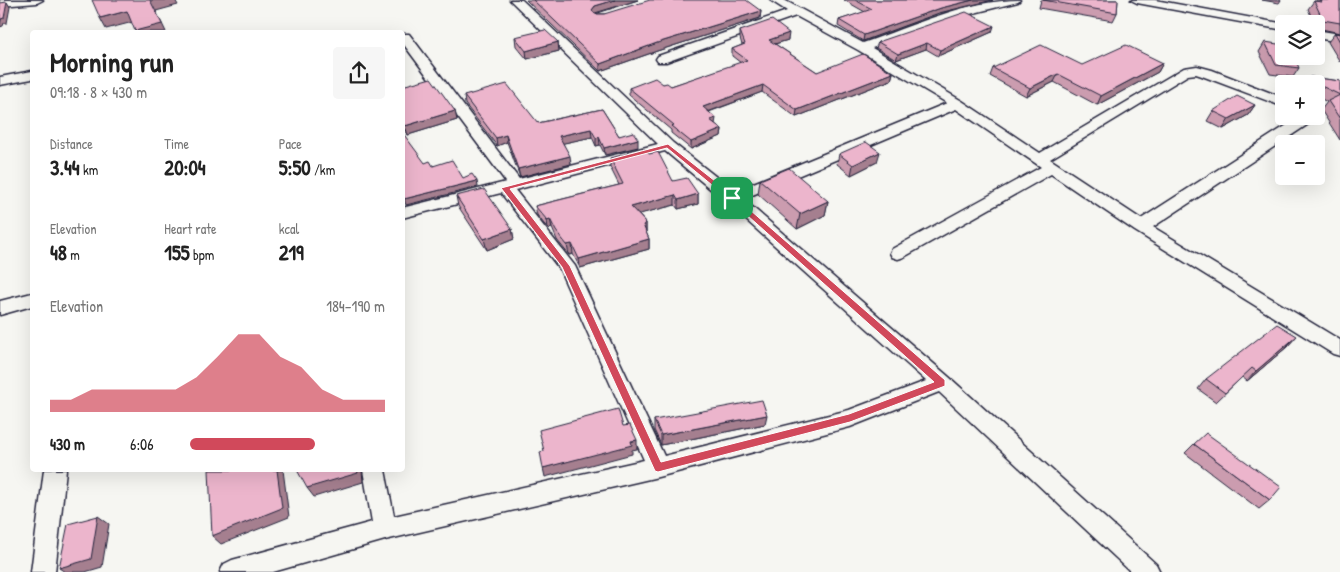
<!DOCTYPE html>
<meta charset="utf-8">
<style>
:root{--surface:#fff;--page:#f6f6f6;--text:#222;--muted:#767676;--accent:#d1495b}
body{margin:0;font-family:"Patrick Hand",sans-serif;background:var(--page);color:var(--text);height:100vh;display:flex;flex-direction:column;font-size:19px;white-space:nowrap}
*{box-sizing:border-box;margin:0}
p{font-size:16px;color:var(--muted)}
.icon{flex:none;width:28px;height:28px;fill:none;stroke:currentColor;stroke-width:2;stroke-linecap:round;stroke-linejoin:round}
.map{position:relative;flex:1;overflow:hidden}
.details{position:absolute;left:30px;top:30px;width:375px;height:442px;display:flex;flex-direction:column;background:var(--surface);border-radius:5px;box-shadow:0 5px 20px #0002}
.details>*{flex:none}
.fabs{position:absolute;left:1275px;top:15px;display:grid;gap:10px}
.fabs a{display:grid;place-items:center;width:50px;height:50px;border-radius:5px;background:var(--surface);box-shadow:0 5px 20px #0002;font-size:25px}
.pin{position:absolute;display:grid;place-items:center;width:42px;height:42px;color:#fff;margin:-21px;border-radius:10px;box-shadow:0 2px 8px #0006}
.round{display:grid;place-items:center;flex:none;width:52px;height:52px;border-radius:5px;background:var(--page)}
.overview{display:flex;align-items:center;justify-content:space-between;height:85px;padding:0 20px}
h1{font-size:28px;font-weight:800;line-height:38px}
.stats{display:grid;grid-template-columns:repeat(3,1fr);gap:8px;height:85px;padding:5px 20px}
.stats div{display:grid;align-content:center}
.stats b{font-size:21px;font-weight:800}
.stats small{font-size:14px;font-weight:400}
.stats p{font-size:14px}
.chart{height:140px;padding:10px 20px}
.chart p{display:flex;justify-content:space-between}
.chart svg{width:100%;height:90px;margin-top:5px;fill:var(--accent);opacity:.7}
ul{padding:0 20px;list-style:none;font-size:16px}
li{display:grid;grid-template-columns:80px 60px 1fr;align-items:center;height:38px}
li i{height:12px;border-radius:6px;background:var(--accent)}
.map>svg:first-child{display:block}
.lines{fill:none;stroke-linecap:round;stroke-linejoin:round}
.minor-casing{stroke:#22223b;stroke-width:3}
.minor{fill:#f6f6f2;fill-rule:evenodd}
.wall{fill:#cb9caf;stroke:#22223b}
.shaded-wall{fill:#a57f8f;stroke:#22223b}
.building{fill:#ecb5cc;stroke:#22223b}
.route{fill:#d1495b;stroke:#fff;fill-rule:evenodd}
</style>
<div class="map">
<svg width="1340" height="572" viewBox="0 0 1340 572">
<rect width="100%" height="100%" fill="#f6f6f2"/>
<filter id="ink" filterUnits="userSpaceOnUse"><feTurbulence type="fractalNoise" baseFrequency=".02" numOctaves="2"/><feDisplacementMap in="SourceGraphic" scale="10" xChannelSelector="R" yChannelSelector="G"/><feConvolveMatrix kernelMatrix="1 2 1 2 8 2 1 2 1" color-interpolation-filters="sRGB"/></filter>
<g filter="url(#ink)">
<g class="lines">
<defs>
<path id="minor" d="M0,0H43L37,3L0,6Z
M510,0H522L673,143L734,191L947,103L858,50L796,16L666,62H658L656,59L658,56L787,11L770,0H784L863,43C913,26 966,0 1020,0L1018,2L962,16L872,48L962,101L1040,153L1184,68L1197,66L1212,70L1284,98V107L1202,76L1196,74L1188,75L1050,159L1141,219L1298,118V116H1312L1310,123L1153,227L1340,340V356L1333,354L1135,231L1051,174L904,257L898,259L892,257L890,253L892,249L1041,167L956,109L743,199L949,377L1156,564L1160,572H1131L939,392L850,427L658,477L385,540L273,572H220L224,564L232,560L372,522L363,470H385L394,516L644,460L559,268L501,193L402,218V208L506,182L402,42V34H409L519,179L658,144ZM665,151L726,202L926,381L849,410L664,456L575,266L515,190Z
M1131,0H1155L1285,24L1284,30L1137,3Z
M1316,30L1340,34V42L1316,38Z
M32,71V79L0,85V77Z
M32,293V306L0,315V301Z
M44,470H66L55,572H31Z"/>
</defs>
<use href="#minor" class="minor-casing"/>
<use href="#minor" class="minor"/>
</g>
<path class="wall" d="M526,0H638L595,14L761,11L760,18L657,51L600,71Z
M844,0H993L939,13L863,41L838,26L839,20L865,12Z
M1041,0H1118L1117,13L1113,21L1039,8Z
M1262,0H1281L1279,3Z
M1317,0H1340V33L1317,28L1316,24H1315L1308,9L1314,1H1316Z
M740,31L788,40L775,44L817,72L893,73L891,80L796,117L762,92L709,112L715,124L722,129L721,136L691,149L671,133V130L629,95V88L663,84L671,86L741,63L732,56V49L742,45L740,38Z
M992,32L938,56L926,49L896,60L876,48L878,42Z
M1335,33L1340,34V62L1328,42Z
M515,37L558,42L559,51L527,59L516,46Z
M1265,42L1299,68L1293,77L1270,74L1259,52Z
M1163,63L1158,72L1097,105L1054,82L1026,96L990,76L993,68Z
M1310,77L1340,81V140L1321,110L1327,102L1316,96V84H1305Z
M402,86L455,111L457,120L408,135L402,127Z
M464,96L538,123L602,109L619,136L638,147L605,155L600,145L596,146L592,137L563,143L571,164L520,177L507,142L497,146L465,104Z
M1255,105L1248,115L1223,129L1207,121L1213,111Z
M649,154L673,181L698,194V204L678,209L675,205L638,214L646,223V232L649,239V249L580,268L573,254L569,255L557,240L552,228L548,229L537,215L535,206L619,185L610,167V158Z
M839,154L877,162L851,175L837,164Z
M760,180L828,201L825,215L797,229L758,194Z
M456,196L512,229L514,239L487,250L458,206Z
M1288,346L1247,381L1242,377L1216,402L1198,389L1206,379Z
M654,420L765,424L661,445L654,430Z
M1194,444L1270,500L1259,509L1185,453Z"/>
<path class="shaded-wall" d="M150,0H175L178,5L156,11L166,32H136L135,31Z
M615,0H638L595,13L592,17V10L595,6Z
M973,0H993L939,13L863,41L864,35L941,8Z
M7,2L10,7L7,23H4L3,26L0,27L1,19Z
M127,11L133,22L106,29L100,18Z
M761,11L760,18L657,51L600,71V64L657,43Z
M994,26L992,32L938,56L940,50Z
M789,33L788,40L768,46L769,40Z
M558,42L559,51L527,59L526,51Z
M927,43L926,49L896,60L898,54Z
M1163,63L1158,72L1097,105L1101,96Z
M893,73L891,80L796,117L797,110Z
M1058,74L1054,82L1026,96L1030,88Z
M763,85L762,92L702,114L703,107Z
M1255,105L1248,115L1223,129L1229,119Z
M455,111L457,120L408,135L405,126Z
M716,118L715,124L710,120Z
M591,129L592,137L560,144L559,136Z
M722,129L721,136L691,149V142Z
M506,135L507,142L497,146L496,138Z
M599,137L600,145L596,146V138Z
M638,139V147L605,155L604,148Z
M880,152L877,162L851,175L853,165Z
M570,156L571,164L520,177L518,169Z
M477,181L478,187L406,205L404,199Z
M698,194V204L678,209V200Z
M675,195V205L632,216L631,207Z
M828,201L825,215L797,229L800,214Z
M550,219L552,228L548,229L547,220Z
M646,223V233L643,225Z
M512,229L514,239L487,250L484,239Z
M649,239V249L580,268L579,259Z
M572,244L573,254L569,255L567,245Z
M1297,336L1288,346L1247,381L1256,371Z
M767,415L765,424L661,445V435Z
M637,440V449L632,450V454L545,477L543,468Z
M277,470H283L289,517L221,544L212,536Z
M357,470H362L363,482L314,497L307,488Z
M98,516L109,524L102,567L85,572H65L59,568Z"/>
<path class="building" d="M92,0H150L162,24L135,31L127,11L100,18Z
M533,0H615L595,6L592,10L595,14H604L650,0H746L761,11L657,43L600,64Z
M855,0H973L941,8L864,35L839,20L872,9Z
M1043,0H1118L1117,13Z
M1321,0H1340V23L1323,20L1314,1L1322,2Z
M7,2L4,18L1,19L0,22V3Z
M966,12L994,26L940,50L927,43L898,54L878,42Z
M772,20L789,33L769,40L817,72L863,54L893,73L797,110L763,85L703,107L716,118L710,120L722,129L691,142L671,126L674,125L629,88L655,78L663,84L667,83L671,86L747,60L732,49L745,44L740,31Z
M545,30L558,42L526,51L515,37Z
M1335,33L1340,34V42Z
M1265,42L1284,45V56H1294L1299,68L1276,65Z
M1041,45L1082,65L1126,45L1163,63L1101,96L1058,74L1030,88L993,68Z
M1310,77L1340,81V95L1309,80Z
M431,78L455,111L405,126L402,122V86Z
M507,84L538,123L602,109L619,136L633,132L638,139L604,148L599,137L596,138L591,129L559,136L570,156L518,169L506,135L496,138L464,96Z
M1340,95V119L1328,101Z
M1237,96L1255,105L1229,119L1213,111Z
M402,132L425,163L430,161L433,166L452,160L463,178L472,174L477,181L404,199L402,189Z
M866,142L880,152L853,165L839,154Z
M645,149L649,154L658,152L673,181L687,178L698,194L678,200L675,195L631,207L646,223L643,225L649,239L579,259L572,244L567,245L556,231L550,219L547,220L535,206L623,184L610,158Z
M789,168L828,201L800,214L760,180Z
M484,189L512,229L484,239L456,196Z
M1277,324L1297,336L1256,371L1252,368L1225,393L1206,379Z
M762,400L767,415L661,435L654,420Z
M618,409L623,426L630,425L637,440L631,441L632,445L543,468L540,452L544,451L539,430Z
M1206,433L1281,487L1270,500L1194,444Z
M209,470H277L282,508L212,536Z
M297,470H357L358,473L307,488Z
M98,516L91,559L59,568L68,524Z"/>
</g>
<path class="route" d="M668,144L734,196L945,380V386L850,422L658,472L655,471L562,267L501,188ZM667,148L729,199L934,382L849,414L661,462L570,266L510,189Z"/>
</svg>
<div class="fabs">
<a><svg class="icon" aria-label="layers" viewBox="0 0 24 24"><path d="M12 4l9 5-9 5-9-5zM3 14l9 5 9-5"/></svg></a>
<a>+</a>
<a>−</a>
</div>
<div class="pin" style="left:732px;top:198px;background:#1e9e55"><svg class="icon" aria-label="arrive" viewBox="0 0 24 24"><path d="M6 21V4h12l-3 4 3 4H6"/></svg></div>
<section class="details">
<div class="overview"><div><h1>Morning run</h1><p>09:18 · 8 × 430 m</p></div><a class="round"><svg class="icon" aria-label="share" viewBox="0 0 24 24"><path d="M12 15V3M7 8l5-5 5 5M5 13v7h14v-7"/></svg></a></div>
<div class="stats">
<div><p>Distance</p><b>3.44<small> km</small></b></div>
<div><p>Time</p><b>20:04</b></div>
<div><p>Pace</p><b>5:50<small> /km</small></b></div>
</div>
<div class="stats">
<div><p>Elevation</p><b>48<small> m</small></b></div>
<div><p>Heart rate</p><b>155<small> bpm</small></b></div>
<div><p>kcal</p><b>219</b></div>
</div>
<div class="chart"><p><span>Elevation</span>184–190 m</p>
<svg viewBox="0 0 160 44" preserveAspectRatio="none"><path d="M0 44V38L10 38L20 33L30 33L40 33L50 33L60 33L70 27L80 17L90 6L100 6L110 17L120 22L130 33L140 38L150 38L160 38V44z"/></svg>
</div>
<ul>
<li><b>430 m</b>6:06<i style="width:64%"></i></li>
</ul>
</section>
</div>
